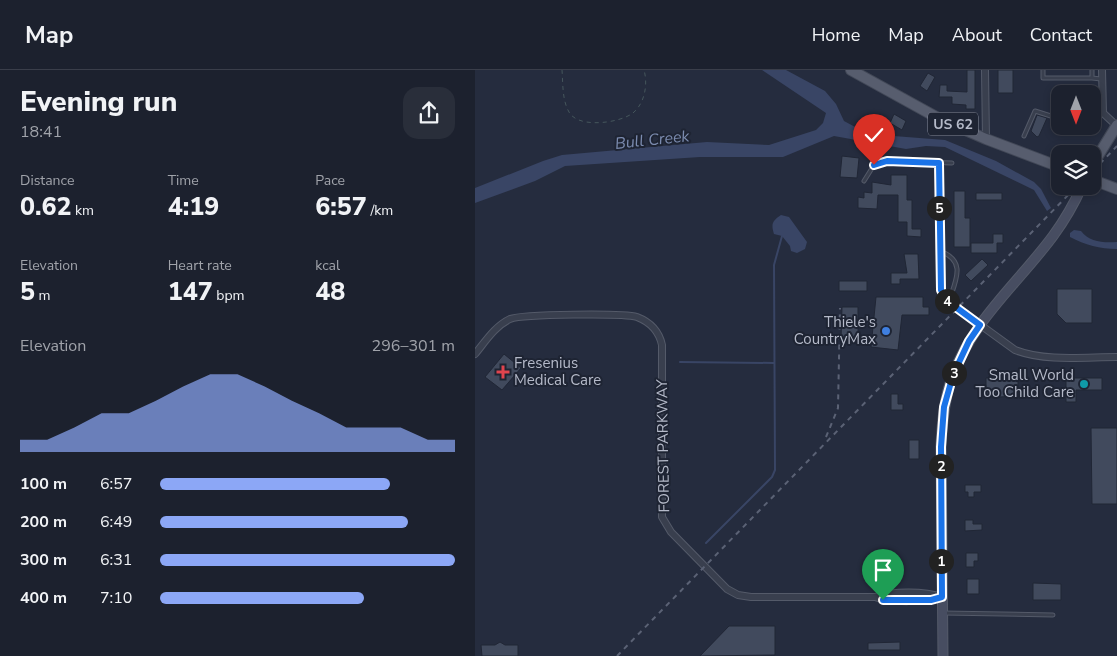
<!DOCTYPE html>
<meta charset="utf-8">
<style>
:root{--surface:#1c212e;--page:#292e3a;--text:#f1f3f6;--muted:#a0a3aa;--line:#3a3e4a;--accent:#8ca7f6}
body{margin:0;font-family:"Nunito Sans",sans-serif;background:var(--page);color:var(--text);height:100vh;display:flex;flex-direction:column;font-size:19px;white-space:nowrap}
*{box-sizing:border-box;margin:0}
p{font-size:16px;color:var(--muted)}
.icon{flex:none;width:28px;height:28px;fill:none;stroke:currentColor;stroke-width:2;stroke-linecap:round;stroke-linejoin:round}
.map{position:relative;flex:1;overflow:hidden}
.sheet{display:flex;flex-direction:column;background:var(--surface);width:475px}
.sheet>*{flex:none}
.needle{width:32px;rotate:180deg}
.controls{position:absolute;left:576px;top:15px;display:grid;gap:10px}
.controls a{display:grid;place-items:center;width:50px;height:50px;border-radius:10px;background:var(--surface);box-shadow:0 2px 8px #0003,0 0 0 1px var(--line);font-size:25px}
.pin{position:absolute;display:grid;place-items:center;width:42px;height:42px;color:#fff;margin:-51px -21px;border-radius:50% 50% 50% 0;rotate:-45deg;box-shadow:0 0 5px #0007}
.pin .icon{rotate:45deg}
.km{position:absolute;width:25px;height:25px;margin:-12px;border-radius:50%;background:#222;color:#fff;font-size:14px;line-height:25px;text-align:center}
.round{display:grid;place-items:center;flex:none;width:52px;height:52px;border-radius:15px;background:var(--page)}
.overview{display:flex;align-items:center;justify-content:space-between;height:85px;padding:0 20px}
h1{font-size:28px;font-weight:800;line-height:38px}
.stats{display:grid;grid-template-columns:repeat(3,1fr);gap:8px;height:85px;padding:5px 20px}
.stats div{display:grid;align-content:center}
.stats b{font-size:25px;font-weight:800}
.stats small{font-size:14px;font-weight:400}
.stats p{font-size:14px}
.chart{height:140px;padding:10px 20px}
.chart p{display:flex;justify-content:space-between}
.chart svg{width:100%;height:90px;margin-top:5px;fill:var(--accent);opacity:.7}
ul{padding:0 20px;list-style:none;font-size:16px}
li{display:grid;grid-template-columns:80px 60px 1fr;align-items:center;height:38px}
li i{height:12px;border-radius:6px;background:var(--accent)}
header{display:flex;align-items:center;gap:30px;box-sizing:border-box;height:70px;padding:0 25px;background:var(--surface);border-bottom:1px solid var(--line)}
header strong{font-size:24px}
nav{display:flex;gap:28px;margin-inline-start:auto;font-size:18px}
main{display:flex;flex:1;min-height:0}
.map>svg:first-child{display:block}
.water{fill:#394565}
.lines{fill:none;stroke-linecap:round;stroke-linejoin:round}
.stream{stroke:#394565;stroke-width:2}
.building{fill:#414a5d;stroke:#202635}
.service-casing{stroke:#545a69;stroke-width:5}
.minor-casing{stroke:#545a69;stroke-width:8}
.secondary-casing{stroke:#545a69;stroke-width:11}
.primary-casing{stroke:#424857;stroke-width:12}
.path{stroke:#45565c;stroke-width:1;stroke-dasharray:4 4;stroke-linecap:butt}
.service{stroke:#393f4e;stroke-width:3}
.minor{stroke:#393f4e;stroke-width:6}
.secondary{stroke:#474d61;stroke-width:9}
.primary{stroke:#575d6e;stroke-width:10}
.rail{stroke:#5b6275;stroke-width:2;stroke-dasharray:5 5;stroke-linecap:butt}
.route-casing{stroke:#fff;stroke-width:10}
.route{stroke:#1a73e8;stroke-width:6}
.shop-dot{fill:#3f7fe0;stroke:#1e2433;stroke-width:2}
.health-dot{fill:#e0444e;stroke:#1e2433;stroke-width:2}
.culture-dot{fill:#0f9aa8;stroke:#1e2433;stroke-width:2}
.labels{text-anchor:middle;stroke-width:4;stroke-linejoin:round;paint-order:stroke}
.shield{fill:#1e2433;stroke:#888d9c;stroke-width:1}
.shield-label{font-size:14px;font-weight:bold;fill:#b5bac9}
.poi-label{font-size:15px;fill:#b5bac9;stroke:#1e2433;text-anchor:end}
.street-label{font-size:15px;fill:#b5bac9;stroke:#1e2433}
.water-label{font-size:16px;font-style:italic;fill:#7c8cb0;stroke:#1e2433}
</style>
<header>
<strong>Map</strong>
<nav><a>Home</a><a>Map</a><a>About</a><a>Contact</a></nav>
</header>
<main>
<section class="sheet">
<div class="overview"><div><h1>Evening run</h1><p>18:41</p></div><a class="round"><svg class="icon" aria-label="share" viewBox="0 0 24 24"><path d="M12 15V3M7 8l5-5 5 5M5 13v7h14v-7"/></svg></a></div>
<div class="stats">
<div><p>Distance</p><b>0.62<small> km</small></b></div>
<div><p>Time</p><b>4:19</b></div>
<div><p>Pace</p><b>6:57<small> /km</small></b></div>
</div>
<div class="stats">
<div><p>Elevation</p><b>5<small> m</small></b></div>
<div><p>Heart rate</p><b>147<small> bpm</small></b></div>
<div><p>kcal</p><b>48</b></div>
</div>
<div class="chart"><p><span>Elevation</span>296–301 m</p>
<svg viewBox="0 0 160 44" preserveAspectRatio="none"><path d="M0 44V38L10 38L20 32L30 25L40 25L50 19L60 12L70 6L80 6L90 12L100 19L110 25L120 32L130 32L140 32L150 38L160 38V44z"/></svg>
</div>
<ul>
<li><b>100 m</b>6:57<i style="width:78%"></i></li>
<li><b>200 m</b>6:49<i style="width:84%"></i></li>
<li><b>300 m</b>6:31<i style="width:100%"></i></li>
<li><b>400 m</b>7:10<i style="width:69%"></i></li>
</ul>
</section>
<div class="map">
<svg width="642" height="586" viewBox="0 0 642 586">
<rect width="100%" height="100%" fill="#252c3e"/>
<path class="water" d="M287,0H311L350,21L361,34L369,51L382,58L406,65L470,70L521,91L559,112L566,119L576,138L572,141L559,120L470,77L451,76L431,79L359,66L308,87H225L90,96L60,111L0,133V118L68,91L87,85L232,72L294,75L341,60L348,53L351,43Z
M306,145L314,147L332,172L330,179L322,183L316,181L315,176L307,166L299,164C296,154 297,151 306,145Z
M599,160L606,161C614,172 628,173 642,172V179C625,179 610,175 595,167V163Z"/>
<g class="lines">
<path class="stream" d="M205,292L299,293
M231,473L297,407L300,400L299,195L307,166"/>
</g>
<path class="building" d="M492,0H500V39H491V35L477,34V27H464L465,15H472V21L492,22Z
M523,0H538V23H523Z
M453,3L460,7L452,21L445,16Z
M419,44L431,51L427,60L415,53Z
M562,45L572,48L564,66L562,67L556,61Z
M367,86L384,88L382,108L365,107Z
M416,105H432V130H437V159H446V167L432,166V152H423V125H403L402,139L383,138V127L389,128V122L397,123V112L416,115Z
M479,121H490V148H495V177H479Z
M501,123H527V130H501Z
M518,164H528V173H522V183H496V173H518Z
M429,184H443L444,209H425V214H416V203H432Z
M507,189L513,195L496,211L490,205Z
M364,211H392V221H364Z
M582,219H617V253H591L582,244Z
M401,227H448V237H454V245H427L423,280L396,277Z
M367,237H383V270H366Z
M29,284L46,298L27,320L10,307Z
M524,307L543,308V326L524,327V326H511V308Z
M591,308H627V320H601V332H591Z
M416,324H423V334H428V340H416Z
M616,358H642V434H617Z
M434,370H444V389H434Z
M490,415H506V422H499V427H493V422H490Z
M490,450H498V454H507V460L490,461Z
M491,483H503V491H499V497H491Z
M492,509H504V524H492Z
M558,513L586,514V530H558Z
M254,556H300V585L225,586Z
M25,572L30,575H43V586H7L6,575H20Z
M425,572V580H393V573Z"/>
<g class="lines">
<defs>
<path id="service" d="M568,0V8H617
M617,0V8L626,9
M549,66L560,41L579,47L581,52
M389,111L399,95L412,91L477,93
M464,181C492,190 481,210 474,231
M468,543L578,545"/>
<path id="minor" d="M510,0L511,69
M627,0L628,43L642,56
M464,93L465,212V220L471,230L540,280C571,292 610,287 642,287
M0,284C10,272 20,256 35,249C48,244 149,243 162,247C175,252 184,261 187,275V447L196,462L252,519L263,525L276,527H400C417,521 450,521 467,527
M400,527C417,533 450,532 467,527"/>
<path id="secondary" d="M468,586L466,377C467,353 469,328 478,305C498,250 544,212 578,166C589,151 599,134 607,116"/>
<path id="primary" d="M376,0L463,48L511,69L585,97
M618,94L642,55
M618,110L642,119"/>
</defs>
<use href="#service" class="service-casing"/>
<use href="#minor" class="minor-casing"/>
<use href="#secondary" class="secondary-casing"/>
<use href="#primary" class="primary-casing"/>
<path class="path" d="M87,0C88,13 87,30 94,42C103,59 145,53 158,43C170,33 173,14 169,0"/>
<use href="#service" class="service"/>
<use href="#minor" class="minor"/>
<use href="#secondary" class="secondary"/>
<use href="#primary" class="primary"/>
<path class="rail" d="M618,101L642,76
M351,367L363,338L365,238
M142,586L602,116"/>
</g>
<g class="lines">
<defs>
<path id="route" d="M399,95L412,91L464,93L466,220L471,230L505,255L494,271L478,305L469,337L466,377L467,527L456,530H408"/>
</defs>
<use href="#route" class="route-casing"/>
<use href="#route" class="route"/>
</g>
<circle class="shop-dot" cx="411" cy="261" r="5"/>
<path class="health-dot" d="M25.5 294.5h5v5h5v5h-5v5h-5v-5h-5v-5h5z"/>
<circle class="culture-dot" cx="609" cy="314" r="5"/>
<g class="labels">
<rect class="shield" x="453" y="42.5" width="50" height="23" rx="4"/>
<g class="shield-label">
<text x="478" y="59">US 62</text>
</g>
<g class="poi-label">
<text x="401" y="257">Thiele's<tspan x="401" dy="17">CountryMax</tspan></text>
<text x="39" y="298" text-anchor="start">Fresenius<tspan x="39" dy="17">Medical Care</tspan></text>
<text x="599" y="310">Small World<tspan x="599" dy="17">Too Child Care</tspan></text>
</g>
<g class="street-label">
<text transform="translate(188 376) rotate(-91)" y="5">FOREST PARKWAY</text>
</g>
<g class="water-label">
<text transform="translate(177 69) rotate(-6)" y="6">Bull Creek</text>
</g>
</g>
</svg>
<div class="controls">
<a><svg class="needle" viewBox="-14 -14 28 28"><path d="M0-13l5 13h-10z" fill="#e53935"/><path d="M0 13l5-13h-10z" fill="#a0a3aa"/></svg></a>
<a><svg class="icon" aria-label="layers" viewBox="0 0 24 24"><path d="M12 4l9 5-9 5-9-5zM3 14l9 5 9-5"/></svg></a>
</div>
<div class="pin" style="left:408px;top:530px;background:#1e9e55"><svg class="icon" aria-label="arrive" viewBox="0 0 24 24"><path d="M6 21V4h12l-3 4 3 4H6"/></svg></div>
<div class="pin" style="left:399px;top:95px;background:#d93025"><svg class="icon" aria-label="check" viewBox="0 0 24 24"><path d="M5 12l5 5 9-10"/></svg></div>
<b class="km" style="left:466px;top:491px">1</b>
<b class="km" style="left:466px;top:396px">2</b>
<b class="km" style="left:479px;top:303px">3</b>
<b class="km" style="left:472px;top:231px">4</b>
<b class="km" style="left:464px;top:138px">5</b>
</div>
</main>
